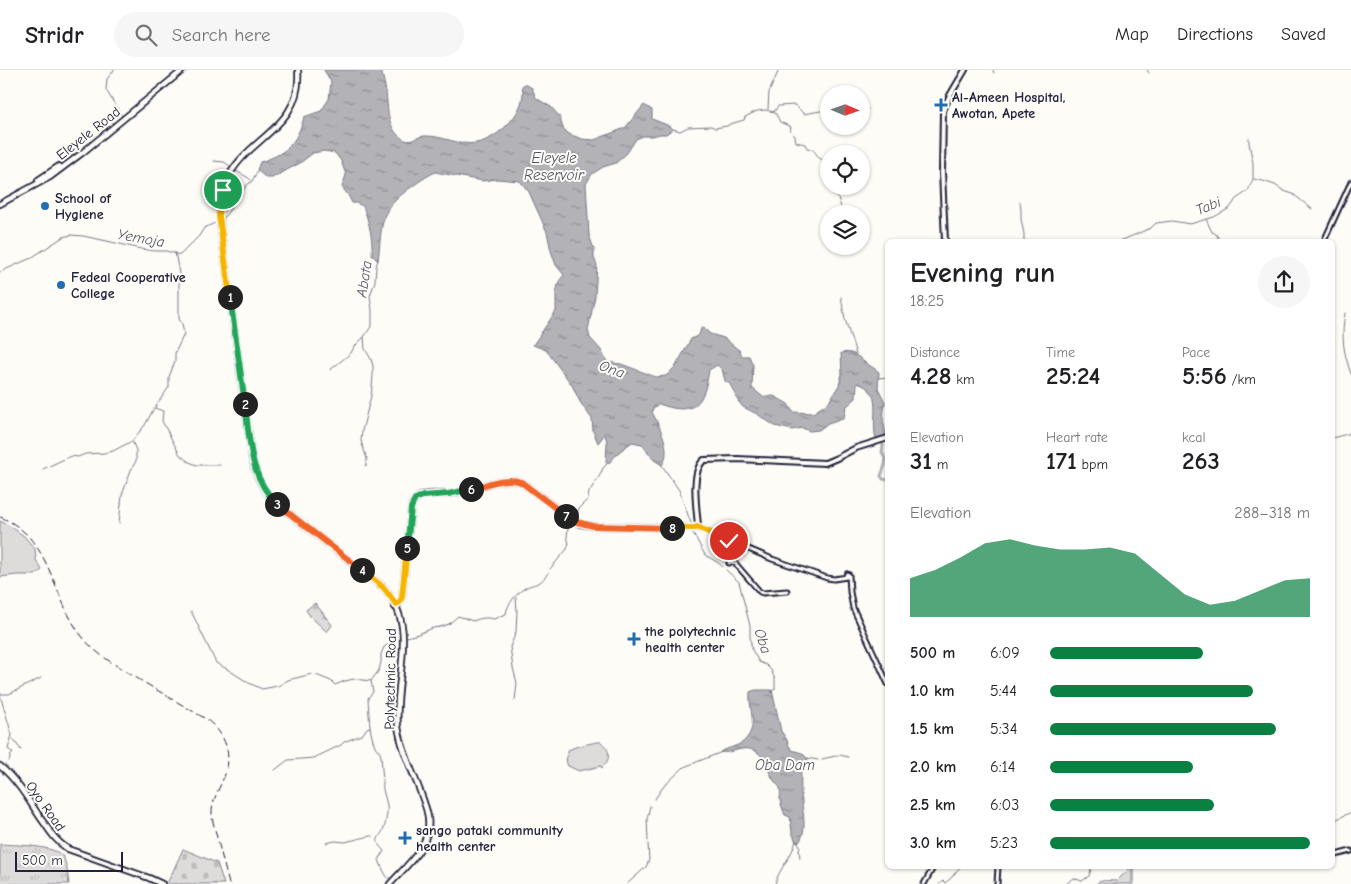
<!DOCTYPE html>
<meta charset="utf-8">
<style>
:root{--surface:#fff;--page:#f6f6f6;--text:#202124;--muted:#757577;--line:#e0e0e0;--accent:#0b8043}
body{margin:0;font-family:"Comic Neue",sans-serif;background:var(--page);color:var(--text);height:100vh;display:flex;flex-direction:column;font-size:19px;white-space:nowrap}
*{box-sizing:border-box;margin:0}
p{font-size:16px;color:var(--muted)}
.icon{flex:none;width:28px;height:28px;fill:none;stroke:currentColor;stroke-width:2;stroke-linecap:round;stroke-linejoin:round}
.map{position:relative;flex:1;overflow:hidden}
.sheet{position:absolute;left:885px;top:169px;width:450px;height:630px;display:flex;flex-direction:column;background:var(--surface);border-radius:8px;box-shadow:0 1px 4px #0004}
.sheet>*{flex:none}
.needle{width:32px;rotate:92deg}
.buttons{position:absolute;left:820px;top:15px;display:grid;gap:10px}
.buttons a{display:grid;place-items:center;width:50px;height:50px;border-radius:50%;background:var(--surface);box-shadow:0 1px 4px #0004;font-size:25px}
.scale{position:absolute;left:15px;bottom:12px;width:108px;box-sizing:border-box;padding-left:5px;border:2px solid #22223b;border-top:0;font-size:14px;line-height:18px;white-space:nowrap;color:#22223b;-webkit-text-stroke:4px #fdfcf7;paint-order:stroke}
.pin{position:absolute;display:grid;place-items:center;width:42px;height:42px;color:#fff;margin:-21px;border:2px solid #fff;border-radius:50%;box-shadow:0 1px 5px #0007}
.km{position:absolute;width:25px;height:25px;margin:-12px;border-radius:50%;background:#222;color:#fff;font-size:14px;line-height:25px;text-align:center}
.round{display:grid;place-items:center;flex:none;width:52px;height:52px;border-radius:26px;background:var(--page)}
.head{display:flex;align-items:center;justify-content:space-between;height:85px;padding:0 25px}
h1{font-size:28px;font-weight:700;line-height:38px}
.figures{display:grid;grid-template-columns:repeat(3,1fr);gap:8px;height:85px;padding:5px 25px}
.figures div{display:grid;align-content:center}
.figures b{font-size:25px;font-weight:700}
.figures small{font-size:14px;font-weight:400}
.figures p{font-size:14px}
.chart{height:140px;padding:10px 25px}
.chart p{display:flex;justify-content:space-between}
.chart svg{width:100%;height:90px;margin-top:5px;fill:var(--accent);opacity:.7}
ul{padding:0 25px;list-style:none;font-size:16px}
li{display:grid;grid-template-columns:80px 60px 1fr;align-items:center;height:38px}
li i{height:12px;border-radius:6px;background:var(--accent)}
header{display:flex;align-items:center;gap:30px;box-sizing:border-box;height:70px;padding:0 25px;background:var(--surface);border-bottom:1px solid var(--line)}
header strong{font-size:24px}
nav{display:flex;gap:28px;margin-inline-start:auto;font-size:18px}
.search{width:350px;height:45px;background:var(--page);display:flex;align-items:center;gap:12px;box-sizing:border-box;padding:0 18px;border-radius:28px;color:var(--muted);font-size:19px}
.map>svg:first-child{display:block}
.green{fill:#dddcdb;stroke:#807f8b}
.cemetery{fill:url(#cemetery-stones);stroke:#807f8b}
.park{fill:url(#park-tufts);stroke:#807f8b}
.water{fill:url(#water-ripples);stroke:#787885}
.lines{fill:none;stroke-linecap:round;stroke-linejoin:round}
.stream{stroke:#787885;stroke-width:1}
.river{stroke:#b2b2b7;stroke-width:3}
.tertiary-casing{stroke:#22223b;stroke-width:7}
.secondary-casing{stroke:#22223b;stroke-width:8}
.primary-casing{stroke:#22223b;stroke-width:8}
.tertiary{stroke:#fdfcf7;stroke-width:3}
.secondary{stroke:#fdfcf7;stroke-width:4}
.primary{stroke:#fdfcf7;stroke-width:4.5}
.rail{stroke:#22223b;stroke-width:1;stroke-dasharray:8 4;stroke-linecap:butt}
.split-1-casing{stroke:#fff;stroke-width:10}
.split-2-casing{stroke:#fff;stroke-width:10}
.split-3-casing{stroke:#fff;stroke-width:10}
.split-4-casing{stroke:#fff;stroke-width:10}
.split-5-casing{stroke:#fff;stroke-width:10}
.split-6-casing{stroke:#fff;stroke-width:10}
.split-7-casing{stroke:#fff;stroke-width:10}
.split-8-casing{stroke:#fff;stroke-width:10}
.split-9-casing{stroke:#fff;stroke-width:10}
.split-1{stroke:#f5b400;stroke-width:6}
.split-2{stroke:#22a559;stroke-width:6}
.split-3{stroke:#22a559;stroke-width:6}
.split-4{stroke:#f0652b;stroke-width:6}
.split-5{stroke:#f5b400;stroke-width:6}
.split-6{stroke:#22a559;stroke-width:6}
.split-7{stroke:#f0652b;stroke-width:6}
.split-8{stroke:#f0652b;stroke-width:6}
.split-9{stroke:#f5b400;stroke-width:6}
.poi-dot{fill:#1f6fb2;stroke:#fdfcf7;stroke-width:2}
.labels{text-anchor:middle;stroke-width:4;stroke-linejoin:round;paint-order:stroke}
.poi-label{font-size:14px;font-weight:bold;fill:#22223b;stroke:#fdfcf7;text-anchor:start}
.street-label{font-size:14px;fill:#22223b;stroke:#fdfcf7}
.water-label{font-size:15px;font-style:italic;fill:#545466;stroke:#fdfcf7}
</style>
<header>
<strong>Stridr</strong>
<div class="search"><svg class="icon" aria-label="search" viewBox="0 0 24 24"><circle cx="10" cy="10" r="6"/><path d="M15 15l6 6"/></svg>Search here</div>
<nav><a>Map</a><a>Directions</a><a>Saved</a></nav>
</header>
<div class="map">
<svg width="1351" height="814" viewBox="0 0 1351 814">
<defs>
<pattern id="cemetery-stones" width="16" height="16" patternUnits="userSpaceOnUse" patternTransform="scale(1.25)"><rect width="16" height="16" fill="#dddcdb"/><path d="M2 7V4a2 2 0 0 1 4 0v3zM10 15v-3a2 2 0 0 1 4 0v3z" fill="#bdbcbd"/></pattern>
<pattern id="park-tufts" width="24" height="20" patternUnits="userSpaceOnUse" patternTransform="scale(1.25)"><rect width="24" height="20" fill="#dddcdb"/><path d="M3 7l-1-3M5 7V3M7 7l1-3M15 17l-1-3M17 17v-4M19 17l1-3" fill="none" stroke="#bdbcbd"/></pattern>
<pattern id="water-ripples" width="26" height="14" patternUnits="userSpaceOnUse" patternTransform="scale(1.25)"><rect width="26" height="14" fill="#b2b2b7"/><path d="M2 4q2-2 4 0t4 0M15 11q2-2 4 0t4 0" fill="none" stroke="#909096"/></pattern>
</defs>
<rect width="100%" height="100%" fill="#fdfcf7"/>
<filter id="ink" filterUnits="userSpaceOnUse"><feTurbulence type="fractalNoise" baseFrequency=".02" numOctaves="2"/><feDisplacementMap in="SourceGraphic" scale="10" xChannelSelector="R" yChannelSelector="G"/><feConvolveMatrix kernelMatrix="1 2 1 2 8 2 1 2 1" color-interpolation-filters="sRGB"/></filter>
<g filter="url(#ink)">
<path class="green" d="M0,451L10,456L24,466L35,479L36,490L42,500L35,505H17L0,507Z
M597,672H601C611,680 611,689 602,698L601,696L579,701L568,696C564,688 569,686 568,680L578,676Z"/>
<path class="cemetery" d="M315,533L332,555L327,562L310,546L306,540Z
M183,779L217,793L224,814H167Z"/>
<path class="park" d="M0,774C14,775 56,775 63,787C67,793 68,807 69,814H0Z
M1130,798L1132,800V814H1096C1101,809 1110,811 1117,811Z"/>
<path class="water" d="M324,0H381C383,8 385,15 386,23C388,36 387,52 396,63C411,79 413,65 427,66C443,66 460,76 476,73C498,70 529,39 522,16L525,14L532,18L536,28L551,37L559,46L563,58L569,64L582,69L594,70L625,58L644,35L652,40V49L667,55L673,59L666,64H660L652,66H643L636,69L627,83L616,93L603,97L592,104L586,114L589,165L594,179V188L597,195L595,226L588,260L590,268L601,280L607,292L621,294L656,307L666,306L676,296L691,269L699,265L702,256L710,264L724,268L740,281L742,286H749L753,295L752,318L763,327L774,326L788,334L793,342L813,343L829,332L839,315L842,304L841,283C852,281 857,285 864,292C869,295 874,298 879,302L878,318L885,332L883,349L886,366L876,369C870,347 885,321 857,313L856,328L846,337L844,348L828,353L819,360L810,361L802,358L792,360L775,356L757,344L743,337L738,331L730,314L725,311L722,299L717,295L709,300C704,334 695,347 659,334L653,338L652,342C659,356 673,380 662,395L654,390L642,374L632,372L619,382L609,393H606L607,372L605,364L598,373L593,361L592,349L580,332L572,315L546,280L533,275L556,241V223L559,211L564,205L556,195L551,181L547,162L529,122L520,111L497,109L483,111L435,102C420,110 395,127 387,141C380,153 380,177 378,191L372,185C373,168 369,152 363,136L356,133H352L348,125L342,117L346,105L341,91L335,83L324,81L313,83L300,93L272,108H266L257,100L260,92C286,84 297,73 304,47L321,41L329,29L331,12Z
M755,620H772L781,661L787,670L789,676L792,680L802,683L808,689L806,694L801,696C801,708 800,720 802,732C803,745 807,759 800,771L796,772L792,762L790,747L785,745C783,740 781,735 780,730C780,725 781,722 780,718C778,714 775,713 773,709C766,698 765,682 750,679C740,677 730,684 720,682C727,678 736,677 743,672C760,657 748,640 750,622Z"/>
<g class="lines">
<path class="stream" d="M114,0L107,9L106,20L122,46
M993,0L994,3
M1147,0L1149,3
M768,39L769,22L779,0
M861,40L868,39
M774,42L776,44L780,52L791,57L790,61L795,66L796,72L805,74L807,78C813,79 815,81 818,87C824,91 828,92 829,101
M673,59L680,61L688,57L711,56L715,58L727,56L730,54L744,50L745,47L757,41L766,40L774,42L778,36L795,35L804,44L826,40L829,42
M214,91L224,92L230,96
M236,101L247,107L251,110
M1254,109L1263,111L1275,115L1284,121L1293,124L1312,139
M833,116L832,119L834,120L835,119L841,137
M1020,132L1021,140V149L1024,164V171
M1206,149L1212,162L1216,164L1220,171
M221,152L247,115L252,111L258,100
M1120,171L1151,158L1156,153L1172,151L1190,154L1214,147L1230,138L1236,129L1248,121L1253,109V93L1249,73V68
M0,202L31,188L63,167L71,165L83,166L107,171L141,179L155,181H166L180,185L199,166L204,158L215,153
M841,227L845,249L856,284
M1345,243C1341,267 1343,281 1351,304
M330,300L351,283L354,277L364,267
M878,308L888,307
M155,338L163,341L162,351L180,385L189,392L197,395H220
M1332,368L1351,363
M661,394L679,420L692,456
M366,396L367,389L361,371L362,361L371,326L373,306V296L371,289L365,279L364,267L372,255V240L370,226L375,211L376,197L378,189
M43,399L71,386L78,387L85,384L104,383L113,381L132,371L145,355L153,340L169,317V307L175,291V283L184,264L182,254L179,249V203L175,182
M119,453L122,425L131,400L136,391V380L132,371
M692,461L705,485L717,492L723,497
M550,499L567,479L569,473L567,467L568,458L576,449L579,438L588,429L589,422L600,405L603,398L608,393
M726,500L739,512L750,556V567L752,580L759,592L766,595L771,600L775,609V619L771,622
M191,541L216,593L227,599L249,613L262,619L278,616L288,610L312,604
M407,567L418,564L433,558L440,557L449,554L458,546L473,551C481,548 486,547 494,549L506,544C507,534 517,523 525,518C536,512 539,517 548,503
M316,605L331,611L335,615L345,611L354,609L371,611
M0,624H9L41,608
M0,625L12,665L8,679L13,683L11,685L9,691
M515,630L517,613L513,598L510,577L516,562L517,540L516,528
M362,665L367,658L370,657
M13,669L21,680
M807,688L818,690
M822,689L840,685L848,687
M275,700L288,690L314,688L341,675L344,672L361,665
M655,729L663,717L684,697L722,682
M1332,752L1351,742
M648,771L647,749L650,736
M797,772L800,775L799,780L800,788
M326,773L335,771L345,772L370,766H373
M389,809C384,804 382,797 379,790L384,781C372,769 380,769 384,758C386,753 386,748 387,743C389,732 381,722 383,712L381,686C380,681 377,680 375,676C369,663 369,642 368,628L373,622L371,611L379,600L381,592V584L384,577L396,570
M394,813V814
M627,814L646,797L649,790L648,774
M775,814C779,798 793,786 796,770
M939,814L943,811L945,813L950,809L961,796
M1066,814L1073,808L1082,811L1089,806L1092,796"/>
<path class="river" d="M882,368L883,376L882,382C888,394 885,394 881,406L883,409L888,410
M1132,814L1134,796"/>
<defs>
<path id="tertiary" d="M1324,171L1351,112
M697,457L772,489L827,508L834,509L847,507
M729,472L731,487L729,493L732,492L735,493L760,522L763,523L787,521
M847,504L849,505V507L846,506Z
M849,506L850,522L853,538L888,614
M1332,786L1351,781
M924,814L934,796
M997,814L998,796"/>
<path id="secondary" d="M945,171L942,102L943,41L949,27L965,0
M395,537L398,535L402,527L411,438C412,434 414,430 417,428C425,422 439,425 448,424C470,423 501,404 521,412L572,450L581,454L593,456L696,458L698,456C697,440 690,401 704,390L737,389L825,393L837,388L856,378L888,368"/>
<path id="primary" d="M298,0C303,59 245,67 226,112C219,128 219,144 221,161L252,388C256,406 264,422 277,434L382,516C421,556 393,608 398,656C401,678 412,700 420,721C424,733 430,745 428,758C426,780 404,798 390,814
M38,110L59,96
M0,134L50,107L82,83L183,0
M0,696C18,711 29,731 42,750C50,761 56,772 68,779L149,808L162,814"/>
</defs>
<use href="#tertiary" class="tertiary-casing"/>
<use href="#secondary" class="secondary-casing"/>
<use href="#primary" class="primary-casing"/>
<use href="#tertiary" class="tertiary"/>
<use href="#secondary" class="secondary"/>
<use href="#primary" class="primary"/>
<path class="rail" d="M0,447C54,468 51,531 85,570C99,587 121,598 140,610C162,623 184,636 206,649C224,662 233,683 225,704C219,721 211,729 212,748L229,814"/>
</g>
</g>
<g class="lines" filter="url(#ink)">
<defs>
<path id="split-1" d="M223,120L220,133L219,146L230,227"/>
<path id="split-2" d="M230,227L245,334"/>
<path id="split-3" d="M245,334C250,370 249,407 277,434"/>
<path id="split-4" d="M277,434L362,500"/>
<path id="split-5" d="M362,500L384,518L396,534L400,532L402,527L407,478"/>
<path id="split-6" d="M407,478L411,438L415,429L423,426L448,424L471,419"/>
<path id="split-7" d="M471,419C487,415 505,406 521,412L566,446"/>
<path id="split-8" d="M566,446L577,452L593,456L672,458"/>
<path id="split-9" d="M672,458H696L697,457L729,471"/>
</defs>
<use href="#split-1" class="split-1-casing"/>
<use href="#split-2" class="split-2-casing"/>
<use href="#split-3" class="split-3-casing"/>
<use href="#split-4" class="split-4-casing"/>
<use href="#split-5" class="split-5-casing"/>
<use href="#split-6" class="split-6-casing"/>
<use href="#split-7" class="split-7-casing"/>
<use href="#split-8" class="split-8-casing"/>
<use href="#split-9" class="split-9-casing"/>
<use href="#split-1" class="split-1"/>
<use href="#split-2" class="split-2"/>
<use href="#split-3" class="split-3"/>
<use href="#split-4" class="split-4"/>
<use href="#split-5" class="split-5"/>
<use href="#split-6" class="split-6"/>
<use href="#split-7" class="split-7"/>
<use href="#split-8" class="split-8"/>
<use href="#split-9" class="split-9"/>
</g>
<g class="poi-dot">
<path d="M938.5 27.5h5v5h5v5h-5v5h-5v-5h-5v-5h5z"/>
<circle cx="45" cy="136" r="5"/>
<circle cx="61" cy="215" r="5"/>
<path d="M631.5 561.5h5v5h5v5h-5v5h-5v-5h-5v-5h5z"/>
<path d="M402.5 760.5h5v5h5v5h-5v5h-5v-5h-5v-5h5z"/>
</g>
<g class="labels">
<g class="poi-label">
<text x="952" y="32">Al-Ameen Hospital,<tspan x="952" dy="16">Awotan, Apete</tspan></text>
<text x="55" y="133">School of<tspan x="55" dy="16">Hygiene</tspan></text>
<text x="71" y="212">Fedeal Cooperative<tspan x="71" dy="16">College</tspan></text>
<text x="645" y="566">the polytechnic<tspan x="645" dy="16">health center</tspan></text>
<text x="416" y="765">sango pataki community<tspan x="416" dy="16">health center</tspan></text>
</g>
<g class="street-label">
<text transform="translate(88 63) rotate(-38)" y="5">Eleyele Road</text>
<text transform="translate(390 609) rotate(-89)" y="5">Polytechnic Road</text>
<text transform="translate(46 736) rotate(55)" y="5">Oyo Road</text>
</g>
<g class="water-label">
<text x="554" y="93">Eleyele<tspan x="554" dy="17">Reservoir</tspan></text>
<text transform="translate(1208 136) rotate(-23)" y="5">Tabi</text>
<text transform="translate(141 168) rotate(10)" y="5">Yemoja</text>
<text transform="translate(364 209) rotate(-81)" y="5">Abata</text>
<text transform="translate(612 299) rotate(19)" y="5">Ona</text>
<text transform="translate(763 571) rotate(72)" y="5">Oba</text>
<text x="785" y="700">Oba Dam</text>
</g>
</g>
</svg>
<div class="buttons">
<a><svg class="needle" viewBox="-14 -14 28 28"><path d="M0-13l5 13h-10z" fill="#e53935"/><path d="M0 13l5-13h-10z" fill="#757577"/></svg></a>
<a><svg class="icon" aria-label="locate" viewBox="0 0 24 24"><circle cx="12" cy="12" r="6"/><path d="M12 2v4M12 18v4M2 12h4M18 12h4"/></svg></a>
<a><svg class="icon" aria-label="layers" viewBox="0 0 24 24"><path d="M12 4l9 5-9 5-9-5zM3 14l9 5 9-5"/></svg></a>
</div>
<div class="scale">500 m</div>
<div class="pin" style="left:223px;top:120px;background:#1e9e55"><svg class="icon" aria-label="arrive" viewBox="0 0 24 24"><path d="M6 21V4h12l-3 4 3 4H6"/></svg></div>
<div class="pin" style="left:729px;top:471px;background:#d93025"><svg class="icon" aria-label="check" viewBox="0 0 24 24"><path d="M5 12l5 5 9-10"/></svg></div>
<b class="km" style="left:230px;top:227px">1</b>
<b class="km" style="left:245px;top:334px">2</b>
<b class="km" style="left:277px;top:434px">3</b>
<b class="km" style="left:362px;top:500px">4</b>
<b class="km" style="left:407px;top:478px">5</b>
<b class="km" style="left:471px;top:419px">6</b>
<b class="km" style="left:566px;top:446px">7</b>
<b class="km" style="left:672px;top:458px">8</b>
<section class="sheet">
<div class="head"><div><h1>Evening run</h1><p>18:25</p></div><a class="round"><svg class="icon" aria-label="share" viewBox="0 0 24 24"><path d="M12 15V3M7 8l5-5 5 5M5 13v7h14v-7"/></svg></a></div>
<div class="figures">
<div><p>Distance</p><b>4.28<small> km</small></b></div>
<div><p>Time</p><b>25:24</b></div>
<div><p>Pace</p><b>5:56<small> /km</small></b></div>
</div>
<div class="figures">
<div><p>Elevation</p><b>31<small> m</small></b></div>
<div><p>Heart rate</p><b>171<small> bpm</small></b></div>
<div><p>kcal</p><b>263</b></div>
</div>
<div class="chart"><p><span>Elevation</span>288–318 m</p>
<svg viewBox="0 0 160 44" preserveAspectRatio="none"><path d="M0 44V25L10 21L20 15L30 8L40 6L50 9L60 11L70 11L80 10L90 13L100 23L110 33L120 38L130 36L140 31L150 26L160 25V44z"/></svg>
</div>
<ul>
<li><b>500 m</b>6:09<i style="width:59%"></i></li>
<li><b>1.0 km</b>5:44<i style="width:78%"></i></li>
<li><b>1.5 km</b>5:34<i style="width:87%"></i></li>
<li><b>2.0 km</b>6:14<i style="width:55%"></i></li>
<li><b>2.5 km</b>6:03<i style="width:63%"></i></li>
<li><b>3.0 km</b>5:23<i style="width:100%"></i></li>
</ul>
</section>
</div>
